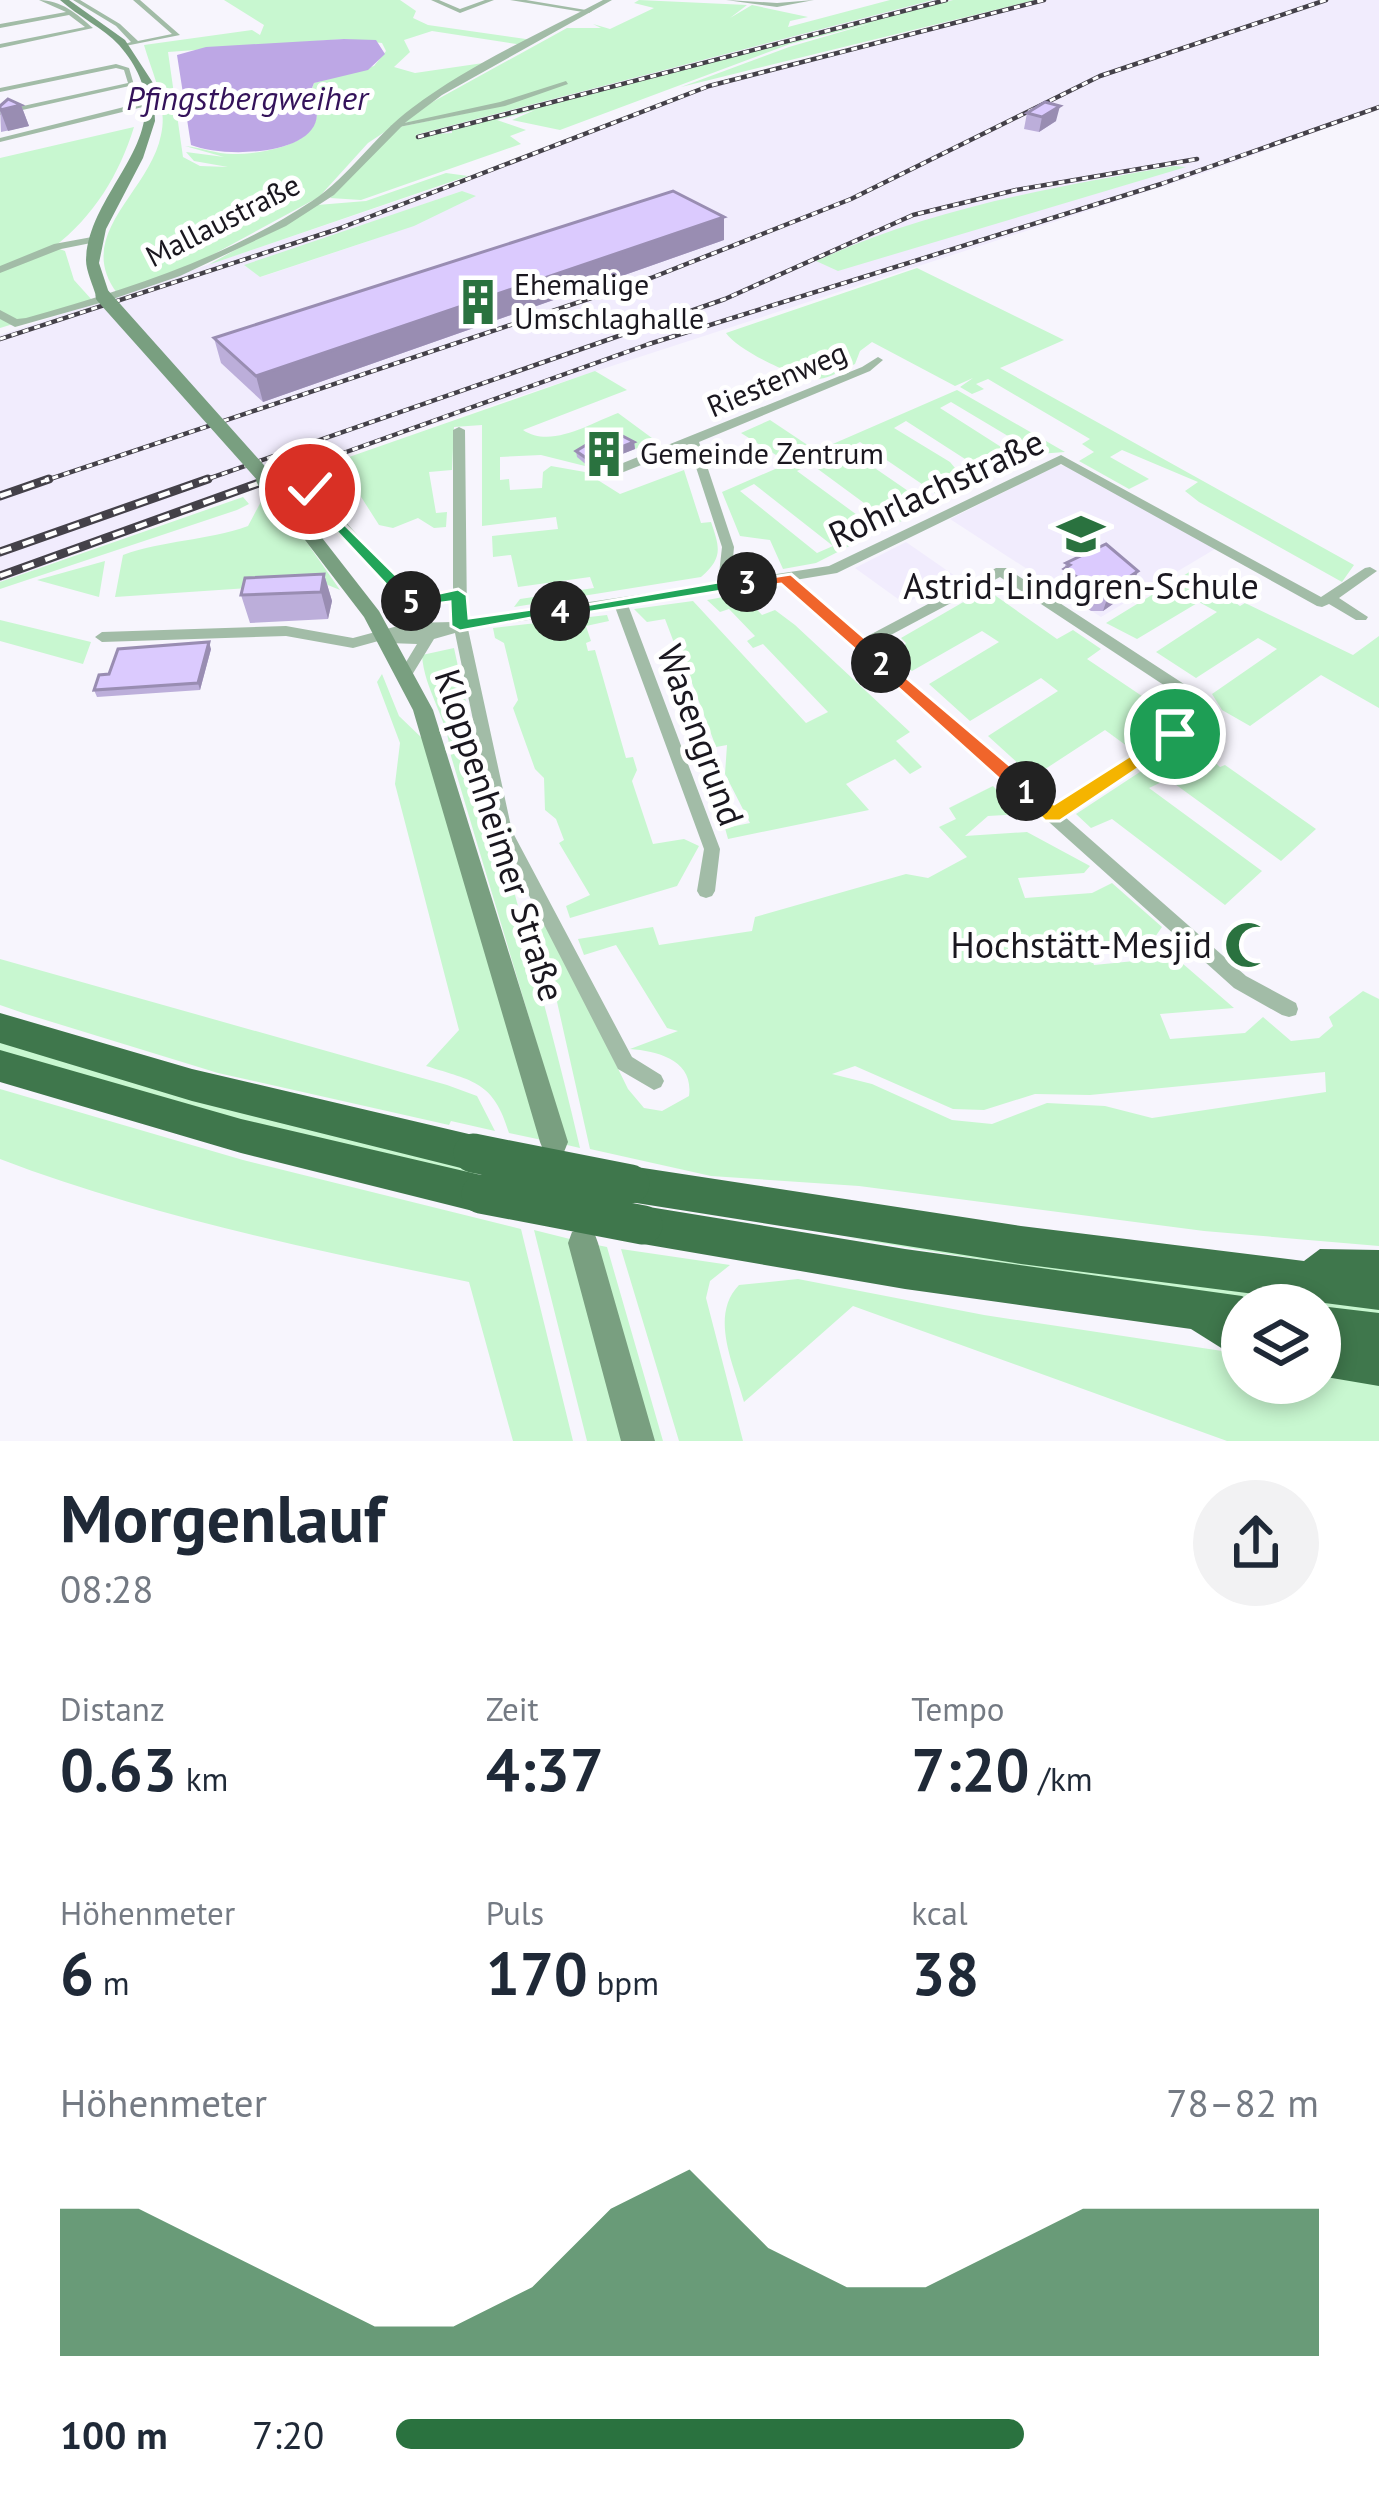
<!DOCTYPE html>
<html lang="de">
<meta charset="utf-8">
<style>
:root{--surface:#fff;--page:#f2f2f3;--text:#1f2937;--muted:#747a83;--accent:#2a723f}
body{margin:0;font-family:"PT Sans",sans-serif;background:var(--page);color:var(--text);height:100vh;display:flex;flex-direction:column;font-size:45px;white-space:nowrap}
*{box-sizing:border-box;margin:0}
p{font-size:39px;color:var(--muted)}
.icon{flex:none;width:66px;height:66px;fill:none;stroke:currentColor;stroke-width:2;stroke-linecap:round;stroke-linejoin:round}
.map{position:relative;height:1441px;overflow:hidden}
.side{display:flex;flex-direction:column;background:var(--surface);flex:1}
.side>*{flex:none}
.controls{position:absolute;left:1221px;top:1284px;display:grid;gap:24px}
.controls a{display:grid;place-items:center;width:120px;height:120px;border-radius:50%;background:var(--surface);box-shadow:0 6px 18px #0003;font-size:60px}
.pin{position:absolute;display:grid;place-items:center;width:102px;height:102px;color:#fff;margin:-51px;border:6px solid #fff;border-radius:50%;box-shadow:0 3px 12px #0007}
.km{position:absolute;width:60px;height:60px;margin:-30px;border-radius:50%;background:#222;color:#fff;font-size:33px;line-height:60px;text-align:center}
.round{display:grid;place-items:center;flex:none;width:126px;height:126px;border-radius:63px;background:var(--page)}
.summary{display:flex;align-items:center;justify-content:space-between;height:204px;padding:0 60px}
h1{font-size:66px;font-weight:800;line-height:90px}
.figures{display:grid;grid-template-columns:repeat(3,1fr);gap:18px;height:204px;padding:12px 60px}
.figures div{display:grid;align-content:center}
.figures b{font-size:60px;font-weight:800}
.figures small{font-size:33px;font-weight:400}
.figures p{font-size:33px}
.chart{height:336px;padding:24px 60px}
.chart p{display:flex;justify-content:space-between}
.chart svg{width:100%;height:216px;margin-top:12px;fill:var(--accent);opacity:.7}
ul{padding:0 60px;list-style:none;font-size:39px}
li{display:grid;grid-template-columns:192px 144px 1fr;align-items:center;height:90px}
li i{height:30px;border-radius:15px;background:var(--accent)}
.map>svg:first-child{display:block}
.built{fill:#f1ecfd;fill-rule:evenodd}
.green{fill:#c8f7d0;fill-rule:evenodd}
.water{fill:#bda7e5}
.lines{fill:none;stroke-linecap:round;stroke-linejoin:round}
.minor{fill:#a2bca7;fill-rule:evenodd}
.tertiary{fill:#a2bca7;fill-rule:evenodd}
.secondary{fill:#799f80;fill-rule:evenodd}
.motorway{fill:#3f774c;fill-rule:evenodd}
.rail-far1-casing{stroke:#444149;stroke-width:4.5}
.rail-casing{stroke:#444149;stroke-width:9}
.rail-far1{stroke:#fff;stroke-width:3;stroke-dasharray:6;stroke-linecap:butt}
.rail{stroke:#fff;stroke-width:4.5;stroke-dasharray:12;stroke-linecap:butt}
.secondary-bridge-far1{stroke:#799f80;stroke-width:15}
.secondary-bridge{stroke:#799f80;stroke-width:20}
.motorway-bridge{stroke:#3f774c;stroke-width:39}
.wall{fill:#bcaeda}
.shaded-wall{fill:#998db2}
.building{fill:#dbcafe;stroke:#998db2;stroke-width:3}
.split-1{fill:#f5b400;stroke:#fff;stroke-width:3}
.split-2{fill:#f0652b;stroke:#fff;stroke-width:3}
.split-3{fill:#f0652b;stroke:#fff;stroke-width:3}
.split-4{fill:#22a559;stroke:#fff;stroke-width:3}
.split-5{fill:#22a559;stroke:#fff;stroke-width:3}
.split-6{fill:#22a559;stroke:#fff;stroke-width:3}
.split-7{fill:#f5b400;stroke:#fff;stroke-width:3}
.labels{text-anchor:middle;stroke-width:10;stroke-linejoin:round;paint-order:stroke}
.far-street-label{font-size:30px;fill:#1a171f;stroke:#fff}
.far-poi-label{font-size:30px;fill:#1a171f;stroke:#fff;text-anchor:start}
.far-water-label{font-size:33px;font-style:italic;fill:#34125a;stroke:#fff}
.street-label{font-size:36px;fill:#1a171f;stroke:#fff}
.poi-label{font-size:36px;fill:#1a171f;stroke:#fff}
</style>
<div class="map">
<svg width="1379" height="1441" viewBox="0 0 1379 1441">
<rect width="100%" height="100%" fill="#f7f5fd"/>
<path class="built" d="M933,0H953L449,133L414,134Z
M1039,0H1379V109L1204,173L397,436L0,582V335L474,175L706,85ZM462,191L474,196L366,242L261,277L245,266Z
M1058,465L1073,467L1215,549L1101,617L950,519Z
M906,542L955,576L905,604L855,568Z"/>
<path class="green" d="M224,0H400L416,11L413,18L428,25L533,40L523,45L432,31L404,40L410,52L394,67L415,73L490,62L368,143L319,197L192,266L117,293C73,234 150,192 161,135C168,104 152,73 144,45L252,30L260,35L264,25ZM344,39L382,43L386,51L374,66L314,83L310,94C338,139 271,154 233,154C216,154 200,147 185,146L224,157L186,152L194,161L228,167L200,166L183,157L168,52Z
M639,0L747,5L730,18L752,5L808,17L790,21L788,27L890,0H933L415,135L452,133V130L953,0H1035L681,87L789,47L872,23L790,44L560,130L512,120L535,110L497,120L526,130L510,136L521,144L361,200L330,198L399,127L487,109L403,123L418,110L567,28H601L593,24L610,29L654,8L634,3Z
M134,127C119,175 94,216 54,247L65,251L74,280L92,300L0,328V158Z
M1174,166L1186,167L838,271L816,261C932,208 1049,188 1174,166Z
M446,173L468,176L208,265L317,205L366,201Z
M462,191L476,196L414,226L260,277L244,265Z
M917,268L1064,340L1000,368L1354,565L1342,582L1199,502L1185,491L1198,482L1122,450L1110,457L1149,479L1129,489L1079,461L1094,452L1082,444L1090,439L988,379L976,384L984,389L972,394L960,387L973,378L955,386L872,342L860,351L855,364C844,369 830,378 819,379C798,380 737,350 726,333Z
M595,371L627,390L523,430C551,449 591,423 618,413L656,441L635,449L621,435L578,457L589,467L541,455L500,457V480L509,479L510,490L542,488L543,472L551,466L585,472L620,494L684,470L701,523L711,522C720,548 723,558 701,577L514,607L520,599L594,588L590,577L518,587L511,555L493,557L492,536L558,529L556,517L482,526V425L454,427L452,470L429,472L436,513L447,512L446,527L434,528L418,518L393,528L379,525L356,489L329,464Z
M957,390L1065,452L1038,454L951,402L940,408L1023,461L993,477L906,421L894,428L950,462L970,486L944,499L860,442L847,449L930,506L894,525L811,464L797,471L879,531L816,563L783,569L770,540L740,536L722,492ZM754,484L833,546L817,553L740,491Z
M770,420L812,448L784,460L741,433Z
M264,496L296,527L340,590L323,583L115,597L123,555C164,540 206,541 248,526Z
M243,497L249,504L237,510L0,589V582Z
M105,561L99,597L37,580Z
M1191,571L1240,606L1245,603L1353,655L1379,636V708L1321,675L1250,726L1222,710L1212,694L1277,649L1258,638L1196,678L1156,652L1217,612L1199,602L1137,639L1106,623Z
M778,587L749,601L762,615L775,610L795,625L910,732L896,741L922,767L910,774L895,759L846,784L869,810L728,839L725,828L750,823L725,774L727,745L716,747L689,675L695,669L679,656L665,619L647,622L634,609L693,601L806,723L828,712L763,644L753,648L747,641L755,636L729,609L720,612L707,600Z
M986,589L1057,639L1073,630L1101,649L1087,659L1179,721L1131,749L1105,730L1033,777L988,736L1058,691L1041,678L970,721L929,684L999,642L982,631L912,671L896,661L906,643L901,638Z
M607,615L609,621L586,626L591,641L586,643L588,651L595,650L626,758L633,757L637,770L632,781L653,844L684,839L699,846L677,886L570,918L566,906L590,895L559,843L564,840L556,819L545,810L544,778L535,769L513,708L518,700L504,643L495,638L493,628Z
M0,620L91,642L83,664L0,641Z
M454,648C490,817 541,980 580,1148L567,1145L451,756C448,718 424,690 422,655Z
M382,674L399,716L424,740L542,1140L509,1133C494,1082 474,1081 426,1066L459,1030L395,784L400,743L377,682Z
M1190,739L1220,767L1225,765L1316,829L1281,861L1168,779L1149,788L1262,871L1225,905L1112,819L1091,828L1076,814Z
M993,786L1020,814L988,816L965,836L1027,832L1090,866L1084,873L1018,878L1025,898L1092,893L1112,883L1162,927L1155,937L1086,943L1094,965L1175,957L1234,1008L1160,1014L1170,1039L1245,1033L1263,1017L1291,1041L1319,1038L1333,1026L1329,1017L1363,991L1379,999V1246L1204,1231L859,1186L711,1176L590,1149L540,926L546,922L628,1089L644,1108L662,1111L689,1096C694,1061 659,1051 630,1049L678,1031L667,1028L616,945L584,955L578,939L653,927L659,945L752,931L755,917L906,874L928,878L967,857L939,827L956,819L949,808ZM855,1066L953,1109L984,1110L1035,1094L1090,1095L1325,1072L1326,1092L1152,1118L1105,1106L1047,1103L992,1124L952,1120L872,1084L832,1074Z
M0,959L447,1085L477,1096L495,1131L451,1121L449,1125L218,1073L26,1014L0,1005Z
M0,1042L476,1167L478,1178L222,1116L0,1052Z
M0,1089L243,1160L521,1229L573,1441H513L469,1282C310,1249 152,1217 0,1159Z
M534,1230L570,1239L626,1441H587Z
M845,1237L1379,1305V1318L1320,1310V1305L1192,1294Z
M597,1245L607,1247L663,1441H653Z
M621,1249L730,1265L710,1281L706,1298L743,1441H679Z
M798,1279L984,1315L1242,1354V1383H1320V1367L1379,1378V1441H1227L853,1306L744,1402C734,1365 709,1316 739,1285Z"/>
<path class="water" d="M344,39L376,40L385,54L368,70L314,83L310,93C346,153 231,161 191,145L177,55L206,47Z"/>
<g class="lines">
<path class="minor" d="M39,0C61,0 77,14 93,28L0,48V44L85,27L69,15L0,28V24L66,12Z
M73,0H80L120,24L138,41L172,34L133,0H140L180,35L125,46V44L131,42L116,26Z
M431,0H439L460,9L485,0H494L460,13Z
M510,0H526L592,11L589,13Z
M116,64L129,68L134,85L0,115V111L128,83L124,70L116,68L0,92V88Z
M566,81L568,84L505,106L394,128L390,126L500,102Z
M148,101L151,105L0,142V138Z
M878,357L883,360L870,371L699,442L734,547L731,581L829,566L1061,455L1321,597L1365,568L1370,567L1377,571L1339,598L1368,617L1366,620H1356L1329,604L1322,607L1317,606L1061,464L837,573L795,580L862,639L996,568H1006L1210,701L1212,705L1209,720L1064,816L1246,976L1296,1003L1298,1009L1296,1015L1289,1017L1282,1015L1234,988L781,582L628,605L720,849L715,891L712,896L706,898L700,896L697,891L704,849L615,607L468,629L512,831L632,1057L661,1075L664,1081L661,1087L654,1090L618,1069L496,831L455,633L434,639L412,675L407,677L400,672L417,644L388,643L382,640L353,648L286,636L102,642L95,637L102,632L286,626L353,638L409,623L453,622V600L428,605L401,600L291,475L293,472H301L410,594L428,597L453,592V430L459,427L465,430L467,620L718,583L722,547L689,446L611,477H603V471L862,367ZM1000,577L1197,707V714L1053,807L870,646Z"/>
<path class="tertiary" d="M603,0H612L442,95L406,122L334,195L286,226L180,276L107,301L15,327L0,319V310L17,319L26,318C125,290 226,258 312,201C350,176 375,135 412,108C470,64 539,34 603,0Z
M726,0L777,3L814,0L777,7Z
M92,237L96,238V242L61,249L0,273V266L54,244Z"/>
<path class="secondary" d="M60,0H69L125,40L153,83L155,121L143,158L106,229L99,263L110,296L103,300L96,296C93,285 86,271 86,260C89,183 193,130 119,45C103,28 78,16 60,0Z
M278,488L284,489L379,611L433,710L568,1142L564,1152L554,1156L544,1152L540,1142L413,710L364,617L269,493Z
M583,1228L594,1232L598,1243L655,1441H621L568,1243L572,1232Z"/>
<path class="motorway" d="M0,1013L192,1069L473,1135L486,1141L491,1153L486,1165L473,1171L192,1101L0,1043Z
M0,1050L241,1119L481,1175L494,1181L500,1194L494,1207L481,1213L241,1153L0,1082Z
M630,1166L1021,1226L1304,1261L1320,1249L1379,1250V1310L1021,1264L630,1202L617,1197L611,1184L617,1171Z
M643,1206L905,1249L1242,1296L1258,1305H1242V1361L1191,1329L905,1289L643,1244L629,1239L624,1225L629,1211Z
M1320,1306L1379,1313V1386L1320,1376Z"/>
<defs>
<path id="rail-far1" d="M418,137L946,0
M0,339L338,229L709,86L1044,0
M41,482L651,278L851,199L1100,76L1326,0
M199,482L725,299L913,215L1016,190L1197,159
M262,482L649,344L1161,184L1379,107"/>
<path id="rail" d="M0,496L49,479
M0,552L208,479
M0,576L270,479"/>
</defs>
<use href="#rail-far1" class="rail-far1-casing"/>
<use href="#rail" class="rail-casing"/>
<use href="#rail-far1" class="rail-far1"/>
<use href="#rail" class="rail"/>
<path class="secondary-bridge-far1" d="M103,296L269,482"/>
<path class="secondary-bridge" d="M266,479L278,493"/>
<path class="motorway-bridge" d="M473,1153L630,1184
M481,1194L643,1225"/>
</g>
<path class="wall" d="M21,105L29,126L1,132L0,106Z
M1027,113L1056,121L1039,132L1024,129Z
M724,240L263,402L221,363L214,338Z
M634,442L635,449L589,467L577,457L576,451Z
M1066,563L1131,591L1103,611H1091L1058,589Z
M324,574L332,601L328,619L250,623L241,595Z
M211,649L200,690L97,697L94,690L109,674Z"/>
<path class="shaded-wall" d="M21,105L29,126L8,131L0,110Z
M1060,106L1056,121L1039,132L1042,117Z
M724,217V240L263,402L256,376Z
M634,442L635,449L589,467V460Z
M1138,571L1131,591L1103,611L1110,590Z
M324,574L332,601L328,619L321,592Z
M209,642L211,649L200,690L198,683Z"/>
<path class="building" d="M8,99L21,105L0,110V106Z
M1045,102L1060,106L1042,117L1027,113Z
M673,191L724,217L256,376L214,338Z
M611,430L634,442L589,460L576,451Z
M1106,544L1138,571L1110,590H1098L1064,569L1070,565L1066,563Z
M324,574L321,592L241,595L245,578Z
M209,642L198,683L94,690L99,675L109,674L118,649Z"/>
<path class="split-1" d="M1175,727L1182,729V739L1060,821H1045L1015,791L1026,783L1054,804Z"/>
<path class="split-2" d="M881,656L1033,785V796H1018L875,667V658Z"/>
<path class="split-3" d="M791,574L888,658V667H875L781,584L747,588L739,582Z"/>
<path class="split-4" d="M747,577L756,582L753,586L560,617L551,611Z"/>
<path class="split-5" d="M458,589L467,595L469,618L560,605L569,611L460,631L451,626L450,602L411,607L403,601Z"/>
<path class="split-6" d="M327,507L418,597V605H405L321,515Z"/>
<path class="split-7" d="M310,485L333,508V515H321L304,493Z"/>
<defs>
<symbol id="building-bare" viewBox="-9 -9 18 18"><path d="M-4-6H4V6H1V3H-1V6H-4ZM-2.5-4.3h1.7v1.8h-1.7ZM.8-4.3h1.7v1.8H.8ZM-2.5-1h1.7V.8h-1.7ZM.8-1h1.7V.8H.8Z" fill="#2a723f" stroke="#fff" stroke-width="2.5" paint-order="stroke"/></symbol>
<symbol id="school-bare" viewBox="-9 -9 18 18"><path d="M0-5L7-2L0 1L-7-2ZM-4 1L0 2.5L4 1V4Q0 6-4 4Z" fill="#2a723f" stroke="#fff" stroke-width="2.5" paint-order="stroke"/></symbol>
<symbol id="mosque-bare" viewBox="-9 -9 18 18"><path d="M3.5-4.9A6 6 0 1 0 3.5 4.9A5 5 0 1 1 3.5-4.9Z" fill="#2a723f" stroke="#fff" stroke-width="2.5" paint-order="stroke"/></symbol>
</defs>
<g fill-rule="evenodd">
<use href="#building-bare" x="445" y="269" width="66" height="66"/>
<use href="#building-bare" x="571" y="421" width="66" height="66"/>
<use href="#school-bare" x="1048" y="501" width="66" height="66"/>
<use href="#mosque-bare" x="1215" y="912" width="66" height="66"/>
</g>
<g class="labels">
<g class="far-street-label">
<text transform="translate(223 221) rotate(-27)" y="10">Mallaustraße</text>
<text transform="translate(777 380) rotate(-23)" y="10">Riestenweg</text>
</g>
<g class="far-poi-label">
<text x="514" y="295">Ehemalige<tspan x="514" dy="34">Umschlaghalle</tspan></text>
<text x="640" y="464">Gemeinde Zentrum</text>
</g>
<g class="far-water-label">
<text x="247" y="110">Pfingstbergweiher</text>
</g>
<g class="street-label">
<text transform="translate(936 488) rotate(-25)" y="13">Rohrlachstraße</text>
<text transform="translate(701 735) rotate(70)" y="13">Wasengrund</text>
<text transform="translate(500 835) rotate(72)" y="13">Kloppenheimer Straße</text>
</g>
<g class="poi-label">
<text x="1081" y="599">Astrid-Lindgren-Schule</text>
<text x="1212" y="958" text-anchor="end">Hochstätt-Mesjid</text>
</g>
</g>
</svg>
<div class="controls">
<a><svg class="icon" aria-label="layers" viewBox="0 0 24 24"><path d="M12 4l9 5-9 5-9-5zM3 14l9 5 9-5"/></svg></a>
</div>
<div class="pin" style="left:1175px;top:734px;background:#1e9e55"><svg class="icon" aria-label="arrive" viewBox="0 0 24 24"><path d="M6 21V4h12l-3 4 3 4H6"/></svg></div>
<div class="pin" style="left:310px;top:489px;background:#d93025"><svg class="icon" aria-label="check" viewBox="0 0 24 24"><path d="M5 12l5 5 9-10"/></svg></div>
<b class="km" style="left:1026px;top:791px">1</b>
<b class="km" style="left:881px;top:663px">2</b>
<b class="km" style="left:747px;top:582px">3</b>
<b class="km" style="left:560px;top:611px">4</b>
<b class="km" style="left:411px;top:601px">5</b>
</div>
<section class="side">
<div class="summary"><div><h1>Morgenlauf</h1><p>08:28</p></div><a class="round"><svg class="icon" aria-label="share" viewBox="0 0 24 24"><path d="M12 15V3M7 8l5-5 5 5M5 13v7h14v-7"/></svg></a></div>
<div class="figures">
<div><p>Distanz</p><b>0.63<small> km</small></b></div>
<div><p>Zeit</p><b>4:37</b></div>
<div><p>Tempo</p><b>7:20<small> /km</small></b></div>
</div>
<div class="figures">
<div><p>Höhenmeter</p><b>6<small> m</small></b></div>
<div><p>Puls</p><b>170<small> bpm</small></b></div>
<div><p>kcal</p><b>38</b></div>
</div>
<div class="chart"><p><span>Höhenmeter</span>78–82 m</p>
<svg viewBox="0 0 160 44" preserveAspectRatio="none"><path d="M0 44V14L10 14L20 22L30 30L40 38L50 38L60 30L70 14L80 6L90 22L100 30L110 30L120 22L130 14L140 14L150 14L160 14V44z"/></svg>
</div>
<ul>
<li><b>100 m</b>7:20<i style="width:68%"></i></li>
</ul>
</section>
